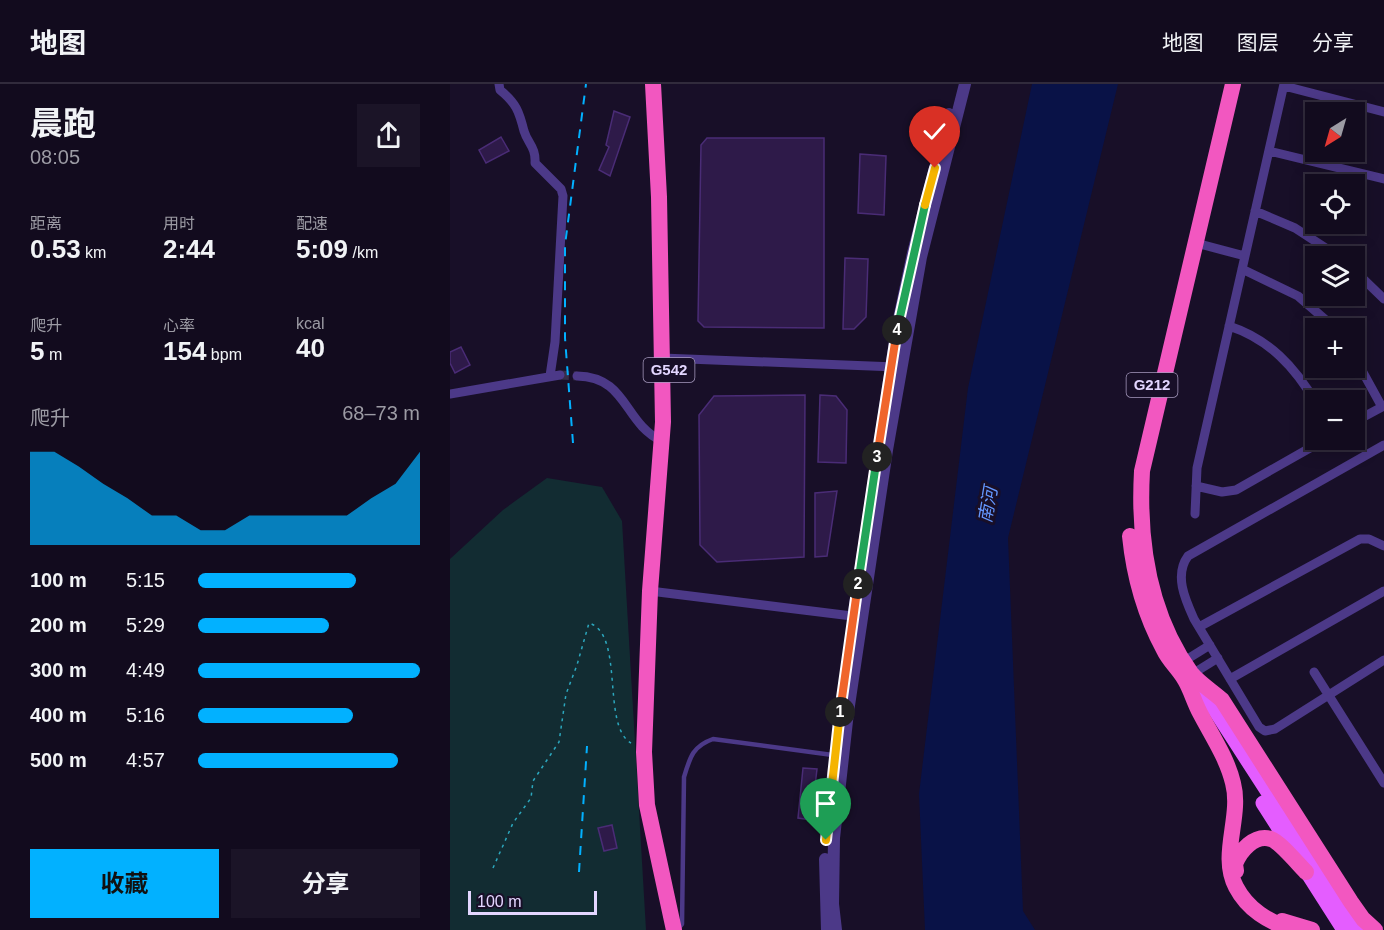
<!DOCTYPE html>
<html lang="zh">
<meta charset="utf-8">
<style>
:root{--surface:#120b1e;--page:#1b1427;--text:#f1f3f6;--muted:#9c9ba4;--line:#312b3c;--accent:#02b1ff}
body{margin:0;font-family:Helvetica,"Noto Sans SC",sans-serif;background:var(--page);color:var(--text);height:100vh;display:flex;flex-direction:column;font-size:22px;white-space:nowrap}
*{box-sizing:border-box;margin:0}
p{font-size:20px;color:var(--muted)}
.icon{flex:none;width:33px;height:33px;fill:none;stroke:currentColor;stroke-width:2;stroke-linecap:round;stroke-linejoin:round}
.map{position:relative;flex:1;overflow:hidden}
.details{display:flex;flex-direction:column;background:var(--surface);width:450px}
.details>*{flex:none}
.needle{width:39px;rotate:217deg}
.tools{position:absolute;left:855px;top:18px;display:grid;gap:12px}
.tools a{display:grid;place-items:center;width:60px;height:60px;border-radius:0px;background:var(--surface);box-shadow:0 3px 15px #0003,0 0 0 2px var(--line);font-size:30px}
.scale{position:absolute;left:18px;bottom:15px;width:129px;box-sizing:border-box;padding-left:6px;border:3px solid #e3d6ff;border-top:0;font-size:16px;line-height:21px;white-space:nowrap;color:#e3d6ff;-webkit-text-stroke:4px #180f28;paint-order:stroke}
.pin{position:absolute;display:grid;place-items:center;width:51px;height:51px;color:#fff;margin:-62px -26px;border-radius:50% 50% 50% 0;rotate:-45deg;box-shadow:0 0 6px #0007}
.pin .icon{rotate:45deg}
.km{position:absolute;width:30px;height:30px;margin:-15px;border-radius:50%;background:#222;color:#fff;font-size:16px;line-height:30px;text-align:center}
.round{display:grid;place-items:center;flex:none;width:63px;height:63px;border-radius:0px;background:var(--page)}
.headline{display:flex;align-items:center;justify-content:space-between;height:102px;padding:0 30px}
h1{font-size:33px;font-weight:700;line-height:45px}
.figures{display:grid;grid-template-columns:repeat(3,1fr);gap:9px;height:102px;padding:6px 30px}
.figures div{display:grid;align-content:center}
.figures b{font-size:26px;font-weight:700}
.figures small{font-size:16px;font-weight:400}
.figures p{font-size:16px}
.chart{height:168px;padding:12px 30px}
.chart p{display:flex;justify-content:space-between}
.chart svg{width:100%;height:108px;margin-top:6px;fill:var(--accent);opacity:.7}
.button{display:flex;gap:12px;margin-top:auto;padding:12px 30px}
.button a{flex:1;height:69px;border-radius:0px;background:var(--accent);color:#111;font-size:24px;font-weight:700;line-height:69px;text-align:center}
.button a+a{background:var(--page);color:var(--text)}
ul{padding:0 30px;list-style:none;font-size:20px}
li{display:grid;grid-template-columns:96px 72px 1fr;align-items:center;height:45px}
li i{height:15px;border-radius:8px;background:var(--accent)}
header{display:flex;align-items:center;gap:36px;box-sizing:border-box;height:84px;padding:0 30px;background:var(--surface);border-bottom:2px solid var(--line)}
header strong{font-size:28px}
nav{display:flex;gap:33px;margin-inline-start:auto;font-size:21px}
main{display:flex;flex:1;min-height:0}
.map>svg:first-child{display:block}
.green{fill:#122c32}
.water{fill:#091247}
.building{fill:#2e1a49;stroke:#4a2c76;stroke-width:1.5}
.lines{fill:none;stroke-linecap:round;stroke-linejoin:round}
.minor-tunnel{stroke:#362d48;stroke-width:9;stroke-dasharray:9 4.5;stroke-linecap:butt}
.path{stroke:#2ca7bd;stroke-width:1.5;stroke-dasharray:3 4.5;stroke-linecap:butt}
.service{stroke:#4c3988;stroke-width:4.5}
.minor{stroke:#4c3988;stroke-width:9}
.tertiary{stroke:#4c3988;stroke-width:12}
.primary{stroke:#e45dff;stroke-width:15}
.trunk{stroke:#f257c0;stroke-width:16}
.rail{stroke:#02b1ff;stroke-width:2;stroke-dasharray:9 8;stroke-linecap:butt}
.split-1-casing{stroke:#fff;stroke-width:12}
.split-2-casing{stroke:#fff;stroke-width:12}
.split-3-casing{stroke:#fff;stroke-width:12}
.split-4-casing{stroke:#fff;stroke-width:12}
.split-5-casing{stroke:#fff;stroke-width:12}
.split-6-casing{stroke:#fff;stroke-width:12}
.split-1{stroke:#f5b400;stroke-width:8}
.split-2{stroke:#f0652b;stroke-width:8}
.split-3{stroke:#22a559;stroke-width:8}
.split-4{stroke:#f0652b;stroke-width:8}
.split-5{stroke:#22a559;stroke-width:8}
.split-6{stroke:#f5b400;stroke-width:8}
.labels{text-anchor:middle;stroke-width:6;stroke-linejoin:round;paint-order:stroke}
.shield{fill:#180f28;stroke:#a69abe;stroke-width:1.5}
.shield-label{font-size:15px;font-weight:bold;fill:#e3d6ff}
.water-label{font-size:18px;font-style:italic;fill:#6497ff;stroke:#180f28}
</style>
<header>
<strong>地图</strong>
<nav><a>地图</a><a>图层</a><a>分享</a></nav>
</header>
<main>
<section class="details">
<div class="headline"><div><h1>晨跑</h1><p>08:05</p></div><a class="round"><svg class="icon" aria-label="share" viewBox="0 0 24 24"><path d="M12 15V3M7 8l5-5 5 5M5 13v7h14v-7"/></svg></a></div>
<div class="figures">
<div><p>距离</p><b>0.53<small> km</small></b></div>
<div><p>用时</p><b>2:44</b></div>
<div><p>配速</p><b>5:09<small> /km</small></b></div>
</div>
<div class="figures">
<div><p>爬升</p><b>5<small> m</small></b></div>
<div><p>心率</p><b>154<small> bpm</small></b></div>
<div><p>kcal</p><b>40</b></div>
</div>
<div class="chart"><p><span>爬升</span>68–73 m</p>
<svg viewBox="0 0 160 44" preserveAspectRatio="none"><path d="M0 44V6L10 6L20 12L30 19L40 25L50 32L60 32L70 38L80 38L90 32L100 32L110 32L120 32L130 32L140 25L150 19L160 6V44z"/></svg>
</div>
<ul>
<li><b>100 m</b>5:15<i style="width:71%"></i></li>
<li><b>200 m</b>5:29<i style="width:59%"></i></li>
<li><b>300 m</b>4:49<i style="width:100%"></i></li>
<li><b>400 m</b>5:16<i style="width:70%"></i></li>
<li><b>500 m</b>4:57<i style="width:90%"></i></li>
</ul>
<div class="button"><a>收藏</a><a>分享</a></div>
</section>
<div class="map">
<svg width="934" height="846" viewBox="0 0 934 846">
<rect width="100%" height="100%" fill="#180f28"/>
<path class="green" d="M97,394L152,403L172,437L196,846H0V475L53,426Z"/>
<path class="water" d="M582,0H668L558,454L573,827L585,846H475L469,710L518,304Z"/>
<path class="building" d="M164,27L180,33L160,92L149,86L159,63L156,61Z
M51,53L59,67L36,79L29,66Z
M257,54H374V244L254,243L248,237L251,61Z
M410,70L436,72L434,131L408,129Z
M395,174L418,175L416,233L404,245H393Z
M11,263L20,281L5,289L0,279V268Z
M355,311L354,473L267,478L250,461L249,331L264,312Z
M370,311L386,312L397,326L396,379L368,378Z
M387,407L377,472L365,473V409Z
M353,684L367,685L361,736L348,734Z
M162,741L167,764L154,767L148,744Z"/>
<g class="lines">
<path class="minor-tunnel" d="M110,291L127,292"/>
<path class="path" d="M43,784L63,739L81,714L83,697L109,658L116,610L127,581L139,539C175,550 151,642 181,659"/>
<path class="service" d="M228,845L232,840L234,693C240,673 243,662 263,655L390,672"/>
<path class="minor" d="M49,0L50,6C66,19 69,27 74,47C78,60 86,63 85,79L111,105L113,112L105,258L100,292
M834,2L934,28
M819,67L934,95
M805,127L845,144L888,172
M746,159L795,172
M792,185L848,212L885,244
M904,186L934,215
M779,242C819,255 845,283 866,319
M904,272L932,323
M212,274L446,283
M127,292C178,293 173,339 212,357
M0,310L110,291
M904,338L934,322
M934,361L738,472C724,491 735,515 744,535L809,643L815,647L825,645L934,576
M746,402L772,408L786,406L874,356
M745,430L747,384L834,0
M200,507L410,533
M749,543L910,455H919L934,462
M731,579L760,561
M864,588L934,699
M739,592L768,574
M780,595L934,507"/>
<path class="tertiary" d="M404,528L447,244L463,169L499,30
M375,775L377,846
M386,846L383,820L384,754L398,628L437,366L471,173L515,0"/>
<path class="primary" d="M747,598L907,846
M813,719L894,846"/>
<path class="trunk" d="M203,0L209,113L213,338L200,507L194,668L197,721L224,846
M783,0L692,387C688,458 698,529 741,589C749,599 762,607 772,616L901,818L913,835L925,846
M680,452C684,492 695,531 714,566C719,577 729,585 735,596C741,606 744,618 750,629C762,652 777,674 783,699C792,733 769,771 786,803C798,826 818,837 842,846
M786,787L785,780C790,767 804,750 821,755C830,758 848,780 856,788
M832,837L862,846"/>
<path class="rail" d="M123,359L115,254V161L136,0
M129,788L137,662"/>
</g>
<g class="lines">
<defs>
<path id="split-1" d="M376,756L390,628"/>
<path id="split-2" d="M390,628L408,500"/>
<path id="split-3" d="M408,500L427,373"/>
<path id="split-4" d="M427,373L447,246"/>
<path id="split-5" d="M447,246L475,121"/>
<path id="split-6" d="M475,121L485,84"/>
</defs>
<use href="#split-1" class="split-1-casing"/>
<use href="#split-2" class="split-2-casing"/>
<use href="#split-3" class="split-3-casing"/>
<use href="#split-4" class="split-4-casing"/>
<use href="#split-5" class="split-5-casing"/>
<use href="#split-6" class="split-6-casing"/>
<use href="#split-1" class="split-1"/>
<use href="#split-2" class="split-2"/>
<use href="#split-3" class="split-3"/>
<use href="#split-4" class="split-4"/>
<use href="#split-5" class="split-5"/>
<use href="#split-6" class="split-6"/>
</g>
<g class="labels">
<g class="shield">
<rect x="193.5" y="274" width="51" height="24" rx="4.5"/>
<rect x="676.5" y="289" width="51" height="24" rx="4.5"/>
</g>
<g class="shield-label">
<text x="219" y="291">G542</text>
<text x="702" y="306">G212</text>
</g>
<g class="water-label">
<text transform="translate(538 421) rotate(-80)" y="6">南河</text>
</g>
</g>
</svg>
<div class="tools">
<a><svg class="needle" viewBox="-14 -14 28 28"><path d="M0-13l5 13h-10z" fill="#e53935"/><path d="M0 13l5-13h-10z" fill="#9c9ba4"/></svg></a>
<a><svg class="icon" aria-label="locate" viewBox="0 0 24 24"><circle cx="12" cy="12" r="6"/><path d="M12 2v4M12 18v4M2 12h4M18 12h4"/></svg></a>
<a><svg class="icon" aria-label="layers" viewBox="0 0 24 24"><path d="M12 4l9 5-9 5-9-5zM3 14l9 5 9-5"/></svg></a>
<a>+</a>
<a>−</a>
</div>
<div class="scale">100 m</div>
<div class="pin" style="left:376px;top:756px;background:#1e9e55"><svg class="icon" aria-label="arrive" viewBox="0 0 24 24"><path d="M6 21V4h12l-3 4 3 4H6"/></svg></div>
<div class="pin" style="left:485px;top:84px;background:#d93025"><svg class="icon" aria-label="check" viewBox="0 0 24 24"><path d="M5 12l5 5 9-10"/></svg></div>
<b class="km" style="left:390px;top:628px">1</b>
<b class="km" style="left:408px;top:500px">2</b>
<b class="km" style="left:427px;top:373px">3</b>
<b class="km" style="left:447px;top:246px">4</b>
</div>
</main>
